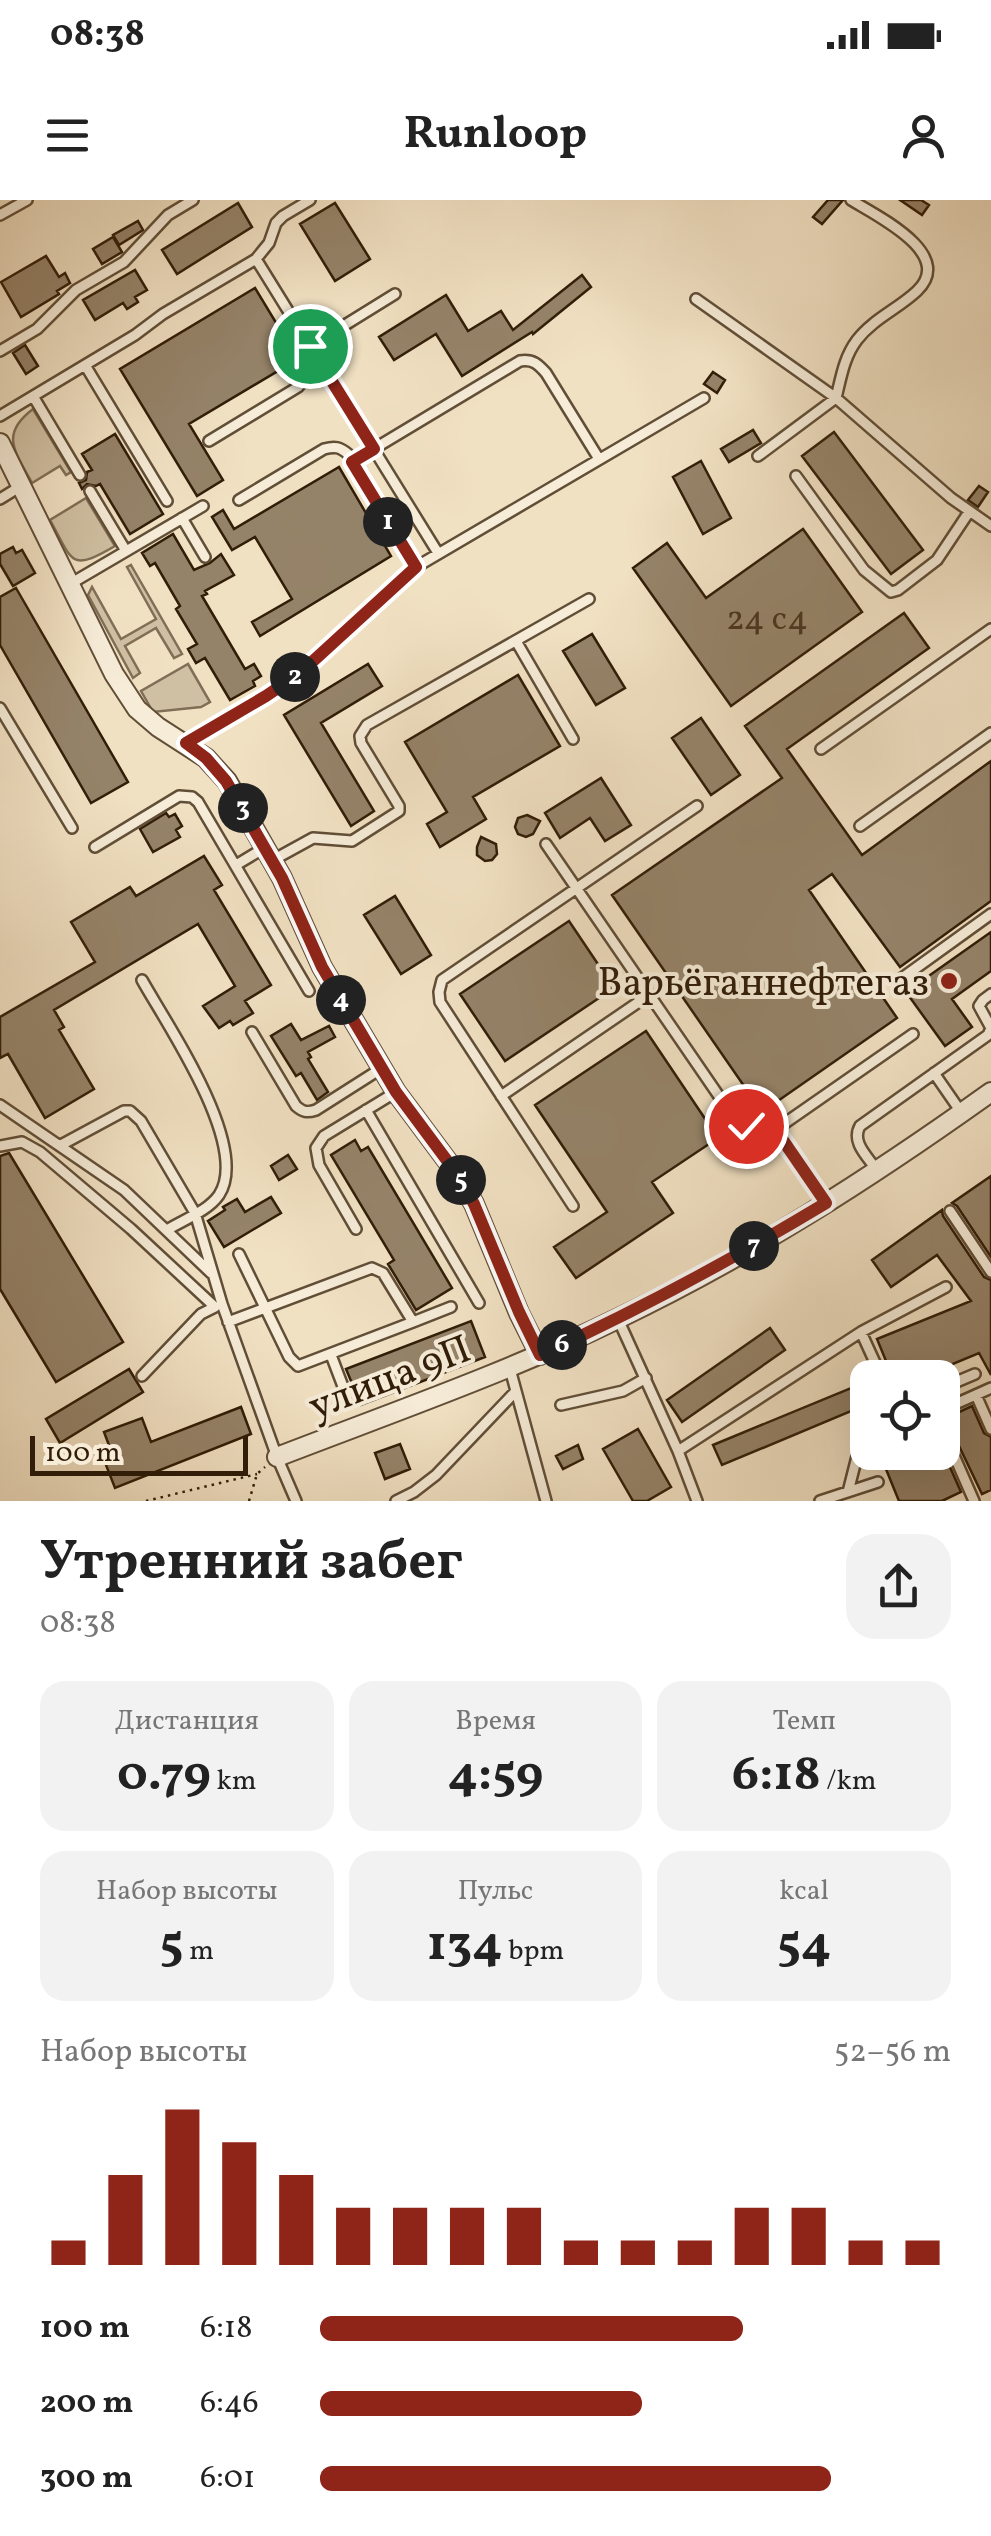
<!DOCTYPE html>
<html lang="ru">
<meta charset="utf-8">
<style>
:root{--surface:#fff;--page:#f2f2f2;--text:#222;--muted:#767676;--accent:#8f2418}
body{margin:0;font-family:Vollkorn,serif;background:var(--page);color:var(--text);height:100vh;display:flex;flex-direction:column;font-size:38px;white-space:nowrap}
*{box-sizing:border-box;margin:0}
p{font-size:32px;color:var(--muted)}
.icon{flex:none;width:55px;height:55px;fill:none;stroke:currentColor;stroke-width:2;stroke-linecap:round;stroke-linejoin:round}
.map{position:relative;height:1301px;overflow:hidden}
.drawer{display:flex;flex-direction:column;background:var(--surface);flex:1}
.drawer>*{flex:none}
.controls{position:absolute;left:850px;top:1160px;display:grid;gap:20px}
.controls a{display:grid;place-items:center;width:110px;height:110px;border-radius:20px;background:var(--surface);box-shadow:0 10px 40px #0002;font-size:50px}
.scale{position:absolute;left:30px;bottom:25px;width:218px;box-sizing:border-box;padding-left:10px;border:5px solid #311d08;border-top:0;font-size:28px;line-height:35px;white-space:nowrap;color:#311d08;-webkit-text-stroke:8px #f6ecd8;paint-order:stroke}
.pin{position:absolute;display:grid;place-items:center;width:85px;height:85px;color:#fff;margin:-42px;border:5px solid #fff;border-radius:50%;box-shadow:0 2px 10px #0007}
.km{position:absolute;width:50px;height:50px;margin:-25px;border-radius:50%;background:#222;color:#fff;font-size:28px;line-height:50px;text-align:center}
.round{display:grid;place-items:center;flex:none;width:105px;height:105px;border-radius:30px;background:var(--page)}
.headline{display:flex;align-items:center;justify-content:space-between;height:170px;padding:0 40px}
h1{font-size:55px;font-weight:700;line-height:75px}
.metrics{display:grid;grid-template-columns:repeat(3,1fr);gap:15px;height:170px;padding:10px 40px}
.metrics div{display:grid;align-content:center;border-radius:25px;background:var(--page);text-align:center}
.metrics b{font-size:50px;font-weight:700}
.metrics small{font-size:28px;font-weight:400}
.metrics p{font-size:28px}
.chart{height:280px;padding:20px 40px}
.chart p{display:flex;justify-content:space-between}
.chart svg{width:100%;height:180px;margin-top:10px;stroke:var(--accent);stroke-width:6}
ul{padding:0 40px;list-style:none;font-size:32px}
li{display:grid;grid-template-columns:160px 120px 1fr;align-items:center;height:75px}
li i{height:25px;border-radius:12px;background:var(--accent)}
.status{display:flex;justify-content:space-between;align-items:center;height:70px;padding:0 50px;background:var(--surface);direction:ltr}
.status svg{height:28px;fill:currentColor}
header{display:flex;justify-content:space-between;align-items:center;height:130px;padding:0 40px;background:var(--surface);font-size:45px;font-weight:700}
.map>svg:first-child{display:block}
.green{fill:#d0c0a3;stroke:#806e56;stroke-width:2.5}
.building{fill:#958369;stroke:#311d08;stroke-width:2.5}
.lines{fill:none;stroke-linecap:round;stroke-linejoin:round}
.service-casing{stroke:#614e37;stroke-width:14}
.minor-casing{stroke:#614e37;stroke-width:22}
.path{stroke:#311d08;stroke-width:2.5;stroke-dasharray:2.5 5;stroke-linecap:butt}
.service{stroke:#f6ecd8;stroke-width:9}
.minor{stroke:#f6ecd8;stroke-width:18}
.route-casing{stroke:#fff;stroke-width:20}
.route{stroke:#8f2418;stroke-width:12}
.poi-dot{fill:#8f2418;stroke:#f6ecd8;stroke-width:4}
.labels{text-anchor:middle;stroke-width:8;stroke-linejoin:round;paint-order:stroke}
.number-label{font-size:35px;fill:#4a3620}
.poi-label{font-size:40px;fill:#311d08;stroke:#f6ecd8;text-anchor:end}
.street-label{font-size:40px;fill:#311d08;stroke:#f6ecd8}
</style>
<div class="status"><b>08:38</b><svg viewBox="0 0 49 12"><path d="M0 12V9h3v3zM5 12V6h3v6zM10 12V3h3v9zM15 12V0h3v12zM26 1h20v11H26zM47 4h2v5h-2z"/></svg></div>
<header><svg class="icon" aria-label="menu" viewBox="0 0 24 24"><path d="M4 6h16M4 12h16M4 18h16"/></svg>Runloop<svg class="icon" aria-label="person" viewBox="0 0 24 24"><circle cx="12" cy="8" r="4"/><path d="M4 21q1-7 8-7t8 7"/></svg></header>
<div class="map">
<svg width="991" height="1301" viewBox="0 0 991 1301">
<rect width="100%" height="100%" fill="#f1e1c3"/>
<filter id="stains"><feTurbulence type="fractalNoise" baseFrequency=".002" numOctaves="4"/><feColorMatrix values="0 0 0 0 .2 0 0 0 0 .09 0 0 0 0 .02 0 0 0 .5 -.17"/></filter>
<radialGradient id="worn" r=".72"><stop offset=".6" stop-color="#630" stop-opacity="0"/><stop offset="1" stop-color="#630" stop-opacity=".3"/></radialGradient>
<path class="green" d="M33,209L71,272L66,275L60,266L32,283C14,250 0,234 33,209Z
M86,298L115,346C69,373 73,361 50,320Z
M131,365L182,454L174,458L156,428L125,446L140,473L133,478L88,395L92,387L121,439L156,419L127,367Z
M188,464L210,502L201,507L153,512L141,491Z"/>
<path class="building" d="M828,0H843L822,24L813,17Z
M900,0H921L929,5L922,15Z
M238,3L252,27L177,74L162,50Z
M335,3L370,59L335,81L300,24Z
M138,21L143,30L119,45L113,35Z
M113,37L122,52L102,64L93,49Z
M46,56L59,77L65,73L70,83L57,91L59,94L21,117L1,82Z
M135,70L147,90L135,97L138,102L127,109L123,103L95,120L83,100Z
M582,75L591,87L533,134L532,132L462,176L436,134L394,160L379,137L446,95L468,131L501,111L513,130Z
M255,88L298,159L189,224L223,280L197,296L120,169Z
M25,145L38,166L26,174L13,153Z
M713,172L725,180L717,193L704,184Z
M753,230L761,243L729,262L721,249Z
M834,232L923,350L891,374L802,256Z
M115,234L163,314L130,334L100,284L96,286L87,284L82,289L79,283L86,280L87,272L92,270L82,254Z
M701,261L731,318L703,334L673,277Z
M339,267L391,356L260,436L252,422L292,399L255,337L232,350L212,317L223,310L234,329Z
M979,286L988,292L978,307L968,300Z
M803,329L862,412L731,506L633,368L667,343L706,398Z
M173,334L194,370L210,363L221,354L234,375L205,391L207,394L202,396L245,469L254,464L261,476L253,481L255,486L230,500L205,458L196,463L188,449L197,444L176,409L180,406L155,363L150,366L142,353Z
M13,347L16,353L22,350L35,373L13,386L0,364V354Z
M16,388L128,582L91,603L0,445V397Z
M904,413L929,448L787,549L862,655L991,561V701L900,767L832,674L809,690L897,818L762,912L612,695L782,578L745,526Z
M592,434L625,488L596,505L563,451Z
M368,464L382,486L321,523L374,611L351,626L284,515Z
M518,475L560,546L473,597L486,619L440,647L427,624L447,612L405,542Z
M701,518L740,575L711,595L672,538Z
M601,578L631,625L605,641L590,618L560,638L545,613Z
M166,613L169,617L175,614L182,626L176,630L180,637L153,652L140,629Z
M527,615L540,621L533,634L526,637L518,634L515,627L518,618Z
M481,637L496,644L497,654L492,660L485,661L477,655V647Z
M204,656L222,685L214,690L271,785L245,801L253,813L233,825L230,821L219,828L203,806L235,786L198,724L54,810L64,827L59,830L94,889L45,918L8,854L0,858V817L95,762L71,722L130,687L136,696Z
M395,696L431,755L401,774L364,715Z
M569,721L614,788L505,861L460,794Z
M991,732V771L952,799L972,827L945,846L906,792Z
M291,824L301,840L329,826L335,837L308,852L311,857L308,859L328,892L317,900L301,873L296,876L271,836Z
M646,831L718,938L652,982L673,1013L576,1078L554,1047L607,1012L535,905Z
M771,939L779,950L760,964L752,952Z
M355,940L361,951L368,947L452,1088L416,1110L388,1064L394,1060L331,955Z
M9,953L123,1142L56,1182L0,1089V956Z
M288,955L297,969L279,980L271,966Z
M991,976V1057L957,1006L952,1003Z
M271,997L281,1013L224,1047L208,1021L225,1010L223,1007L237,999L245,1012Z
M942,1010L943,1016L984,1077L991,1080V1175L979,1153L919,1178H893L877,1139L971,1101L937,1055L891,1087L872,1060Z
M471,1121L485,1157L361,1205L346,1169Z
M770,1128L785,1150L682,1222L667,1200Z
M129,1169L143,1192L60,1243L46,1219Z
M868,1181V1204L722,1265L713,1245Z
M972,1206L984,1233L991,1237V1290L982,1294L949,1225L942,1220Z
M241,1207L251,1234L115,1288L104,1260L113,1256L104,1232L142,1218L151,1242Z
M638,1229L671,1287L647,1301H633L603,1249Z
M400,1244L410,1269L385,1279L375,1253Z
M578,1245L583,1259L563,1269L556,1256Z
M942,1249L961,1292L942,1301H899L879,1252H942Z"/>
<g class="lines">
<defs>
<path id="service" d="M0,15L27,0
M256,59L438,353
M696,99L836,198C841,178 844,157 857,140C873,119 898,109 917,91C956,54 877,16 851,0
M0,151L37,129L76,90L124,62L168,15L193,0
M85,165L167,301
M33,196L80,275
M0,216L135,135L163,114L256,59L269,43L276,23L283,16L310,0
M209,241L298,187L303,181L311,146L395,94
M758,256L836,198L951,298L991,326
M352,262L520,161C533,159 538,164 546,173L599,259
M796,276L864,370L891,392L898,390L937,360L969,312
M90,291L126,351
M0,299L21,286
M239,300L324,249C335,246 340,247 348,254L416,367
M182,318L205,357
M70,384L203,306
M516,441L573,539
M0,508L72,628
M185,543L266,496L300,473L416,367L704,198
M821,549L991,429
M860,626L991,533
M546,644L736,921L745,926L775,930L913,834
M95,647L179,596L192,597L198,602L309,791
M273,660L313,638L352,641L399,611V606L361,543L360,536L367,525L589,399
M236,665L266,647
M142,780C167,825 251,946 219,995C208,1011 183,1020 167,1030
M898,781L991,714
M991,794L983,800L979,806L991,828
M252,832L296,906C303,912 307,913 316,910L382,868
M934,873L961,912
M501,896L649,795
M0,905L124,990L211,1073
M366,910L479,1103
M775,930L825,1002
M61,945L124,911H130L141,921L195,1013L222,1104L277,1257L296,1301
M0,946L22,942L40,952L131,1029L215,1107
M876,969C867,956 851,942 860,926L988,835L991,828
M573,1006L440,802L439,792L442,780L697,606
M950,1011L991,1072
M356,1029L319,965L316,948L324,936L396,892
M239,1054L289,1157L298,1166L413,1122
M618,1119L678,1251L697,1301
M228,1122L372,1068L383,1073L413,1122L451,1107
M861,1132L882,1178
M331,1155L347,1197
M510,1169L546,1301
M142,1176L201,1114L215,1107
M942,1188L975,1174
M976,1195L991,1229
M561,1205L623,1191L646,1178
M942,1210L991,1188
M942,1228L974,1301
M678,1251L861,1132L946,1087
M848,1292L865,1225L868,1221
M396,1301L414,1292L436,1275L516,1191
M820,1301L878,1282"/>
<path id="minor" d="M0,243L114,474L137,509L158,527L206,558L227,581L282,678L322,767L396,892L457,974L474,1004L519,1113L540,1155
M277,1257C391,1213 506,1173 615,1120C748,1057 872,977 991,892"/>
</defs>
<use href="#service" class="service-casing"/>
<use href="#minor" class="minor-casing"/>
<path class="path" d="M146,1301L257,1274
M249,1301L257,1274L265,1267"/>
<use href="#service" class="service"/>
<use href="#minor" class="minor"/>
</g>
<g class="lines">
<defs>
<path id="route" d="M310,146L374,249L352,262L416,367L300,473L266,496L186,543L206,558L226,581L282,678L322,767L396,892L457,974L474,1004L519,1112L540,1155C639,1110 733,1059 826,1003L776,930L746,926"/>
</defs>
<use href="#route" class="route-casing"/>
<use href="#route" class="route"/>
</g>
<circle class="poi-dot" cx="949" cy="781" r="10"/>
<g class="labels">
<g class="number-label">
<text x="767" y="429">24 с4</text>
</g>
<g class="poi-label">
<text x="929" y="795">Варьёганнефтегаз</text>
</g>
<g class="street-label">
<text transform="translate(389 1176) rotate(-21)" y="14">улица 9П</text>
</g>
</g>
<rect width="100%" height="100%" filter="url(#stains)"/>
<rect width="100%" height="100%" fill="url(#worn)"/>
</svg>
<div class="controls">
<a><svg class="icon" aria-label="locate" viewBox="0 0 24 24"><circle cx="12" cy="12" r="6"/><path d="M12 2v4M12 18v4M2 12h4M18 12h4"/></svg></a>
</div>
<div class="scale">100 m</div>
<div class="pin" style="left:310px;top:146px;background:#1e9e55"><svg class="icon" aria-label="arrive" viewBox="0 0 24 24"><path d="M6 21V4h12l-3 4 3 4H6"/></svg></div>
<div class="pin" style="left:746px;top:926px;background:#d93025"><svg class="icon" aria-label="check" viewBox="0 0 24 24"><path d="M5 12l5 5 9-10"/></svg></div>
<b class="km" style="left:388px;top:322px">1</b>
<b class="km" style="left:295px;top:477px">2</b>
<b class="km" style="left:243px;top:608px">3</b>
<b class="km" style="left:341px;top:800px">4</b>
<b class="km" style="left:461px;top:980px">5</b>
<b class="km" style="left:562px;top:1145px">6</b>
<b class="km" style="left:754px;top:1046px">7</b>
</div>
<section class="drawer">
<div class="headline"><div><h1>Утренний забег</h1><p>08:38</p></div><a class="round"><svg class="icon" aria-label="share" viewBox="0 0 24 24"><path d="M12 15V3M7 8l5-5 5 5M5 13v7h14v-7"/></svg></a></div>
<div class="metrics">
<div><p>Дистанция</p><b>0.79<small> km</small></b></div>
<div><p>Время</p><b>4:59</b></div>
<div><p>Темп</p><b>6:18<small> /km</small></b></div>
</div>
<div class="metrics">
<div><p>Набор высоты</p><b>5<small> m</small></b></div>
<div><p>Пульс</p><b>134<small> bpm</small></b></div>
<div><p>kcal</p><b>54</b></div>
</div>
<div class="chart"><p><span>Набор высоты</span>52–56 m</p>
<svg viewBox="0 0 160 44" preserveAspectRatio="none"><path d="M5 44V38M15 44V22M25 44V6M35 44V14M45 44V22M55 44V30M65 44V30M75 44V30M85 44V30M95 44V38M105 44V38M115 44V38M125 44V30M135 44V30M145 44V38M155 44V38"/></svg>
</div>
<ul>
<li><b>100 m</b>6:18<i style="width:67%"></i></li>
<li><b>200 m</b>6:46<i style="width:51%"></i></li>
<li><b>300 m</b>6:01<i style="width:81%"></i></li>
</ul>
</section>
